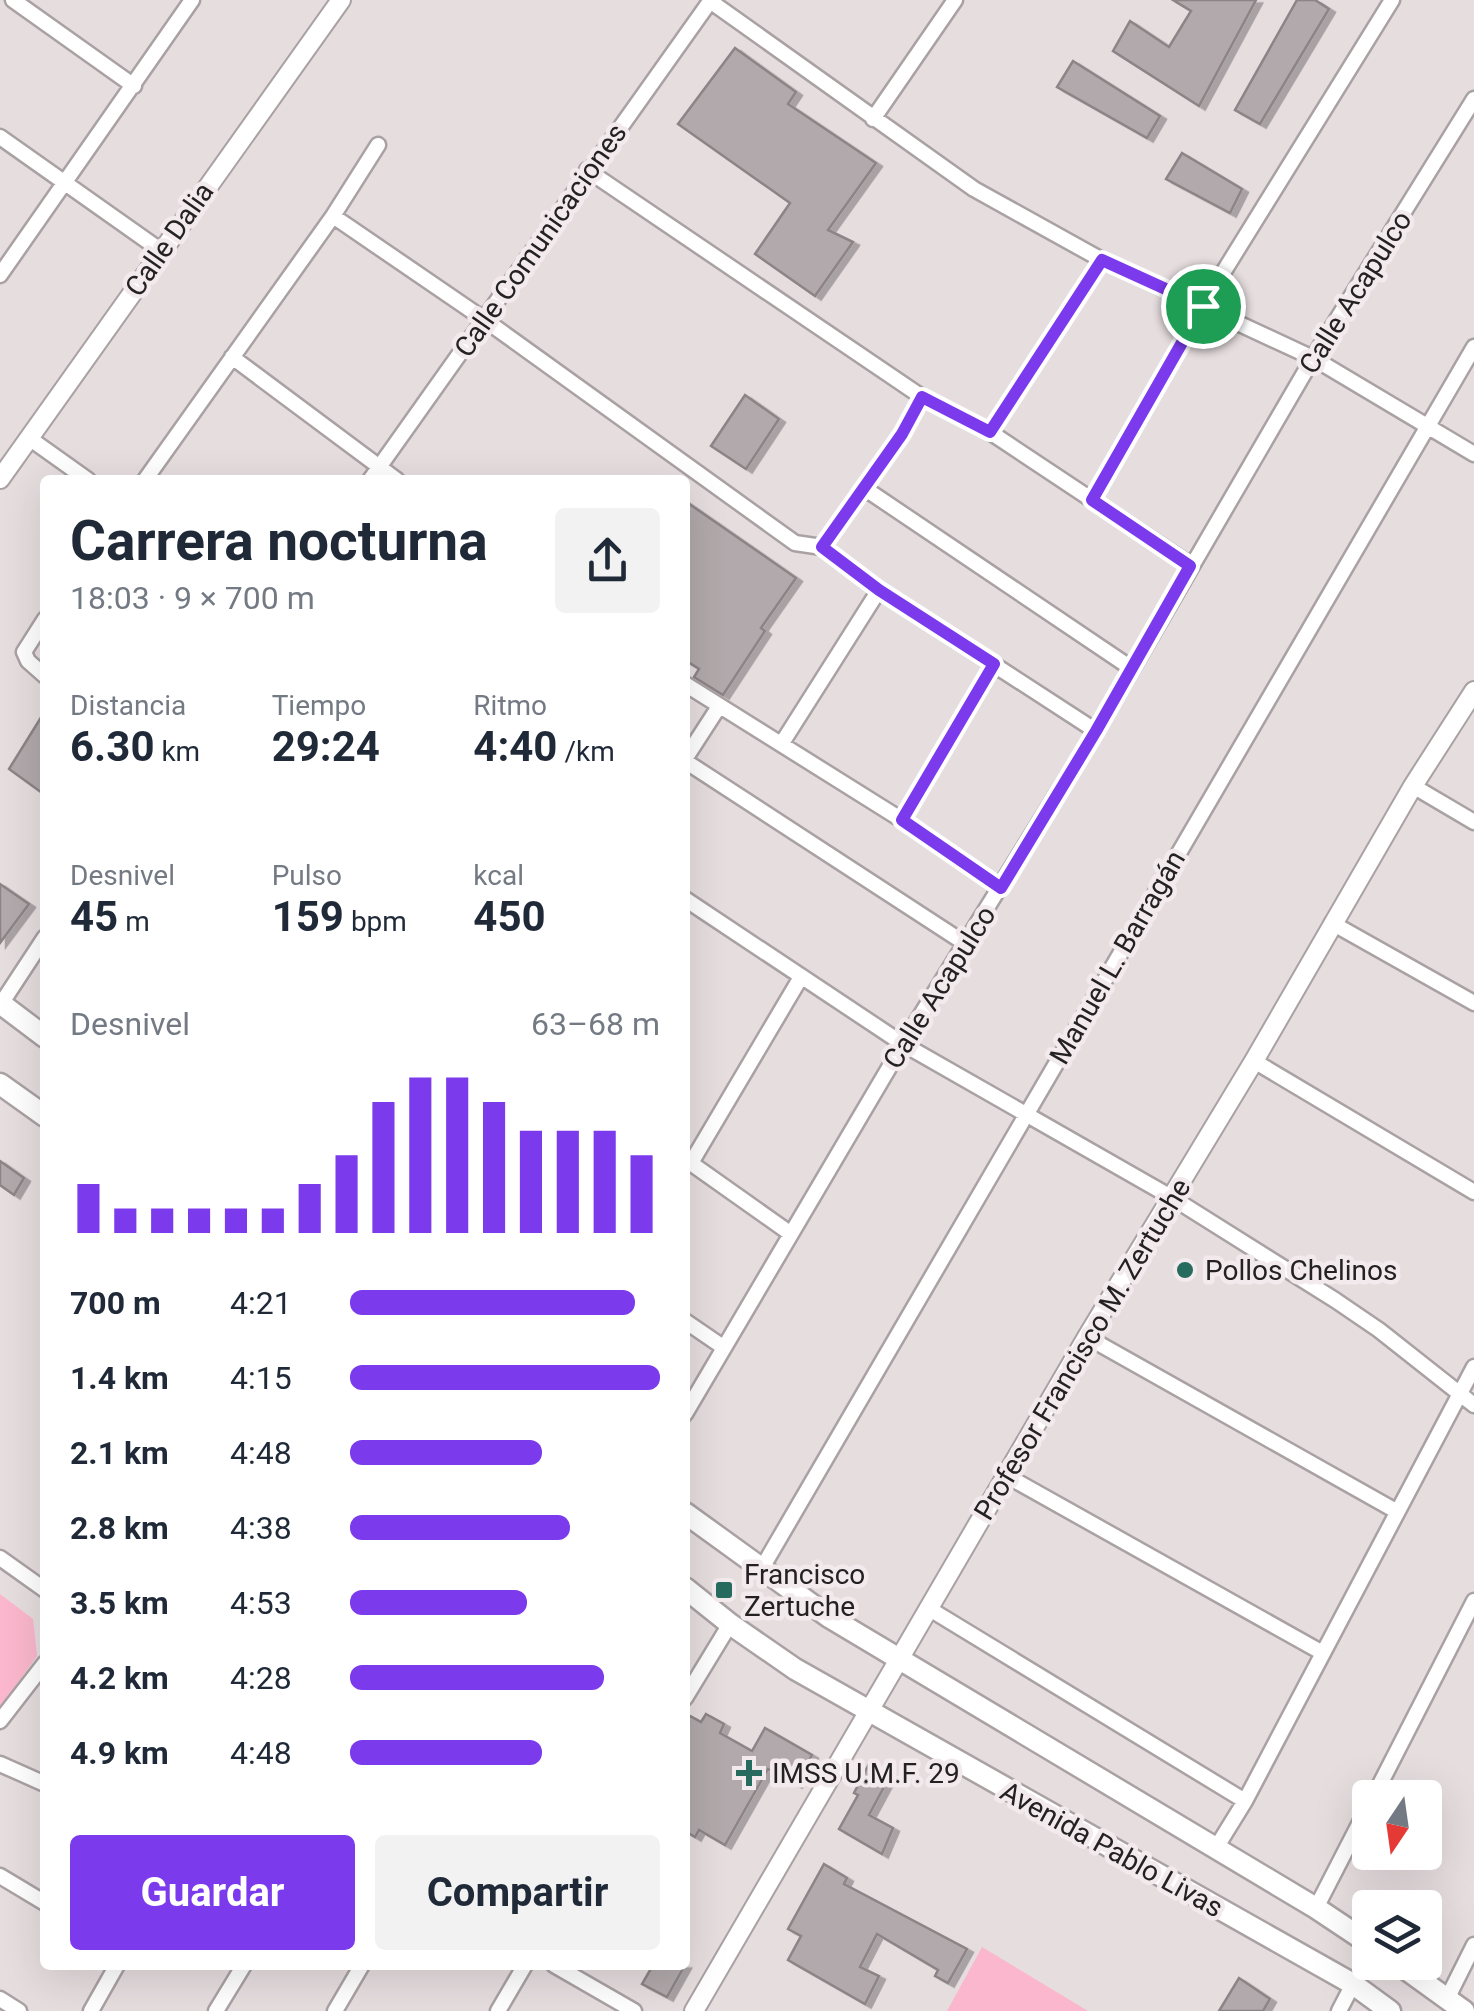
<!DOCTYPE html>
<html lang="es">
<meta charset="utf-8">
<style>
:root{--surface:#fff;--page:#f2f2f3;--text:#1f2937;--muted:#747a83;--accent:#7c3aed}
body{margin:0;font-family:Roboto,sans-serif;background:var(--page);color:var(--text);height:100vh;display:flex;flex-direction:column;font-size:38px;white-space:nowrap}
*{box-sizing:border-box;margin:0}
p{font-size:32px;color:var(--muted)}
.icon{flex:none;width:55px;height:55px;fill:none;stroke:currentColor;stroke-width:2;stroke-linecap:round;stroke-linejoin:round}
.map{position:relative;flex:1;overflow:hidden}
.sheet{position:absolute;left:40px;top:475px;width:650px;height:1495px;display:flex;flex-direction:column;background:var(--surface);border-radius:10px;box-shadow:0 10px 40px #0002}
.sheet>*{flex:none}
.needle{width:65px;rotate:193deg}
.tools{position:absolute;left:1352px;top:1780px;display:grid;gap:20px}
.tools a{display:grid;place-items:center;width:90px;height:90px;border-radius:10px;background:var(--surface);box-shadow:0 10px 40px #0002;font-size:50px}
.pin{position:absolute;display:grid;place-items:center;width:85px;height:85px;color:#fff;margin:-42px;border:5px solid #fff;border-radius:50%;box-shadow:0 2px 10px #0007}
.round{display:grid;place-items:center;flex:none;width:105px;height:105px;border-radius:10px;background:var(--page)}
.summary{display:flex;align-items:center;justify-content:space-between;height:170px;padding:0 30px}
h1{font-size:55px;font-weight:700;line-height:75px}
.figures{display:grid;grid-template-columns:repeat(3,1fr);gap:15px;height:170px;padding:10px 30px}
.figures div{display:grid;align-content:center}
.figures b{font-size:42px;font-weight:700}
.figures small{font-size:28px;font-weight:400}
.figures p{font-size:28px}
.chart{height:280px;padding:20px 30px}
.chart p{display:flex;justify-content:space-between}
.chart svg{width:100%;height:180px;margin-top:10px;stroke:var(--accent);stroke-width:6}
.action{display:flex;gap:20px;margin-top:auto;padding:20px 30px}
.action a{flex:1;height:115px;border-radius:10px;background:var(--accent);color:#fff;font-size:40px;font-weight:700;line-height:115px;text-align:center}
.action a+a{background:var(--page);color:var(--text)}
ul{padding:0 30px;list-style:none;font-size:32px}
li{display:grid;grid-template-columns:160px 120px 1fr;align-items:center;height:75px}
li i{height:25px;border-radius:12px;background:var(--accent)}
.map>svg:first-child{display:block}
.green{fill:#fbb7cd}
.building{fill:#b1a9ab;stroke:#8c8487;stroke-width:2.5;filter:url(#shadow)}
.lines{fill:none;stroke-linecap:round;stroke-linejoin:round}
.minor-casing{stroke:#a9a1a3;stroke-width:19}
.tertiary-casing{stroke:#a9a1a3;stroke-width:22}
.secondary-casing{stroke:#a9a1a3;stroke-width:25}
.minor{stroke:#fff;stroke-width:14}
.tertiary{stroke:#fff;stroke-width:18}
.secondary{stroke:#fff;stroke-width:20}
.route-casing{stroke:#fff;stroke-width:20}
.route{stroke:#7c3aed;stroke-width:12}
.poi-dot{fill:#276b5e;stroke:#f3eaed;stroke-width:4}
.labels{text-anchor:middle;stroke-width:9;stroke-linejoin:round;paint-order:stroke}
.street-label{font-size:28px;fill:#242122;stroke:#f3eaed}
.poi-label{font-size:28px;fill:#242122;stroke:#f3eaed;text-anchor:start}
</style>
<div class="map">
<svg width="1474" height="2011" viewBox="0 0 1474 2011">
<defs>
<filter id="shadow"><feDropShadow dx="6" dy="3.5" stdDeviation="0" flood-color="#0004"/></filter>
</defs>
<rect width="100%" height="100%" fill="#e6dddf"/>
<path class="green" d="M0,1594L33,1619L37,1656L0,1707Z
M982,1947L1088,2011H947Z"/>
<path class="building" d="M1173,0H1256L1199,106L1113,51L1130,21L1169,47L1191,11Z
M1297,0H1315L1329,9L1260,124L1235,110Z
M735,48L796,92L788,104L876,163L828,230L853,242L815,296L755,254L790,203L678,124Z
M1073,61L1160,116L1147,138L1057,87Z
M1182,153L1242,189L1230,213L1166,179Z
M745,395L779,419L746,469L711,446Z
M685,501L796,578L761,628L765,631L723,695L694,677L699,669L685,660Z
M45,711V795L9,769Z
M0,884L29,904L0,943Z
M0,1161L24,1178L14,1195L0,1185Z
M706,1714L724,1724L720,1733L752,1751L765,1728L812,1755L796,1784L768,1769L725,1845L699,1830L695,1837L685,1831V1724L690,1716L701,1722Z
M870,1762L891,1774L869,1815L893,1828L882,1854L839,1829L858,1795L854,1793Z
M824,1864L847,1878L844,1884L967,1949L948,1983L935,1976L938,1970L877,1934L860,1967L879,1976L865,2004L788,1960L801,1936L788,1929Z
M653,1965H685L667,1997L642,1984Z
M1239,1978L1270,1999L1263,2011H1219Z"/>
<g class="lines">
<defs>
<path id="minor" d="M13,0L134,86
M710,1L974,189L1102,260L1313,358L1474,454
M873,119L955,0
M0,137L160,250
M587,170L922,397L990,432L1190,565
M333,216L485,320L795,543L822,547
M0,275L192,0
M232,357L397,480
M990,432L1102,260
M29,438L88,480
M145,480L333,216L378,145
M370,480L711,0
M864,488L1131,668
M1092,500L1203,305L1392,0
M822,547L879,590L1096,731
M822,547L902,434L922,397
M45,619L24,652L28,661L45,676
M685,684L902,820L1001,888
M782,743L879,590
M685,759L718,708
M685,761L966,944
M1413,786L1474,822
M902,820L994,665
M685,899L903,1044L1171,1197L1335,1300L1379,1330L1474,1405
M1332,923L1474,1003
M1,1004L45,937
M1254,1061L1474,1192
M685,1159L791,1234
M691,1163L801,977
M685,1321L723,1347
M1087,1337L1396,1511
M685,1414L903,1044L1096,731L1313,358L1474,99
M1007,1476L1321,1652
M0,1558L45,1590
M762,1568L1474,347
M928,1608L1245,1801
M685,1698L730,1624
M0,1721L45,1663
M0,1764L45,1784
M1373,1798L1474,1601
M1216,1848L1245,1801L1474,1367
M0,1876L45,1903
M1316,1908L1370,1803
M554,1965L634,2011
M0,1999L19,2011
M1447,1999L1474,1945
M91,2011L117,1965
M216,2011L244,1965
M335,2011L362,1965
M498,2011L525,1965
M1339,2011L1353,1984"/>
<path id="tertiary" d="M0,479L341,0
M694,2011L1087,1337L1254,1061L1413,786L1474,691"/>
<path id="secondary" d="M0,1003L45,1037
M0,1084L45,1116
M685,1513L829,1617L1316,1908L1370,1944
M685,1588L730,1624L795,1669L1353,1984L1390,2011
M1396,1962L1464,2011"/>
</defs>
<use href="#minor" class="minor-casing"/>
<use href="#tertiary" class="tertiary-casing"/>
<use href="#secondary" class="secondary-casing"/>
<use href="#minor" class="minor"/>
<use href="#tertiary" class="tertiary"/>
<use href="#secondary" class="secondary"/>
</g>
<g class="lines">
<defs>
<path id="route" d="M1102,260L1203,306L1092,500L1190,566L1096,731L1001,888L902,820L994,664L879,590L822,547L902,434L922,397L990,432Z"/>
</defs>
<use href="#route" class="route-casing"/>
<use href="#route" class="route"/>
</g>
<g class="poi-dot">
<circle cx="1185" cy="1270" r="10"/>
<rect x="714" y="1580" width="20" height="20" rx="5"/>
<path d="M744 1758h10v10h10v10h-10v10h-10v-10h-10v-10h10z"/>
</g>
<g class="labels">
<g class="street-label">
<text transform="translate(169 239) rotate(-55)" y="10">Calle Dalia</text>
<text transform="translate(540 240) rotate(-55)" y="10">Calle Comunicaciones</text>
<text transform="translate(1355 292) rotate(-58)" y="10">Calle Acapulco</text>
<text transform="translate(1117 957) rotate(-60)" y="10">Manuel L. Barragán</text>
<text transform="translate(939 987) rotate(-58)" y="10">Calle Acapulco</text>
<text transform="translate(1082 1349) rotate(-59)" y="10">Profesor Francisco M. Zertuche</text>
<text transform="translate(1112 1849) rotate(29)" y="10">Avenida Pablo Livas</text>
</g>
<g class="poi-label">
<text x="1205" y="1280">Pollos Chelinos</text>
<text x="744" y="1584">Francisco<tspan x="744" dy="32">Zertuche</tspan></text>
<text x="772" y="1783">IMSS U.M.F. 29</text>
</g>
</g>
</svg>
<div class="tools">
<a><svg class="needle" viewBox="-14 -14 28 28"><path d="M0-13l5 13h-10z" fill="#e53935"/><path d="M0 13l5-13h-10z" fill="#747a83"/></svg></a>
<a><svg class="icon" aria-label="layers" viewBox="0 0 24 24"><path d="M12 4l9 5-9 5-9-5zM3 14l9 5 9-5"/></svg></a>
</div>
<div class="pin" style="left:1203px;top:306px;background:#1e9e55"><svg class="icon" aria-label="arrive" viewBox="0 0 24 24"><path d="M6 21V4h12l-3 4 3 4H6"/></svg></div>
<section class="sheet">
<div class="summary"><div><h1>Carrera nocturna</h1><p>18:03 · 9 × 700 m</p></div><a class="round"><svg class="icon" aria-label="share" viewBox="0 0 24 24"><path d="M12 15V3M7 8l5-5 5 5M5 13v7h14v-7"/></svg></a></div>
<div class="figures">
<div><p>Distancia</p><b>6.30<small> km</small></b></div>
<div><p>Tiempo</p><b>29:24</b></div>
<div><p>Ritmo</p><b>4:40<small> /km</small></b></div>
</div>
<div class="figures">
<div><p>Desnivel</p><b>45<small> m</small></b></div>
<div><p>Pulso</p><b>159<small> bpm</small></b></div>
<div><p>kcal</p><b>450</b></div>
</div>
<div class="chart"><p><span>Desnivel</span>63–68 m</p>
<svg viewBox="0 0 160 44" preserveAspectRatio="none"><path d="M5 44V32M15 44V38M25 44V38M35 44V38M45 44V38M55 44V38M65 44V32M75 44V25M85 44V12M95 44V6M105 44V6M115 44V12M125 44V19M135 44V19M145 44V19M155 44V25"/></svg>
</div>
<ul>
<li><b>700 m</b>4:21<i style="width:92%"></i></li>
<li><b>1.4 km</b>4:15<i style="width:100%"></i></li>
<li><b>2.1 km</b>4:48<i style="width:62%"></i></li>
<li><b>2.8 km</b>4:38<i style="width:71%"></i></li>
<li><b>3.5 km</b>4:53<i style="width:57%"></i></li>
<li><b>4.2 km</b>4:28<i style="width:82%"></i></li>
<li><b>4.9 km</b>4:48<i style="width:62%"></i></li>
</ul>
<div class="action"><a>Guardar</a><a>Compartir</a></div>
</section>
</div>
